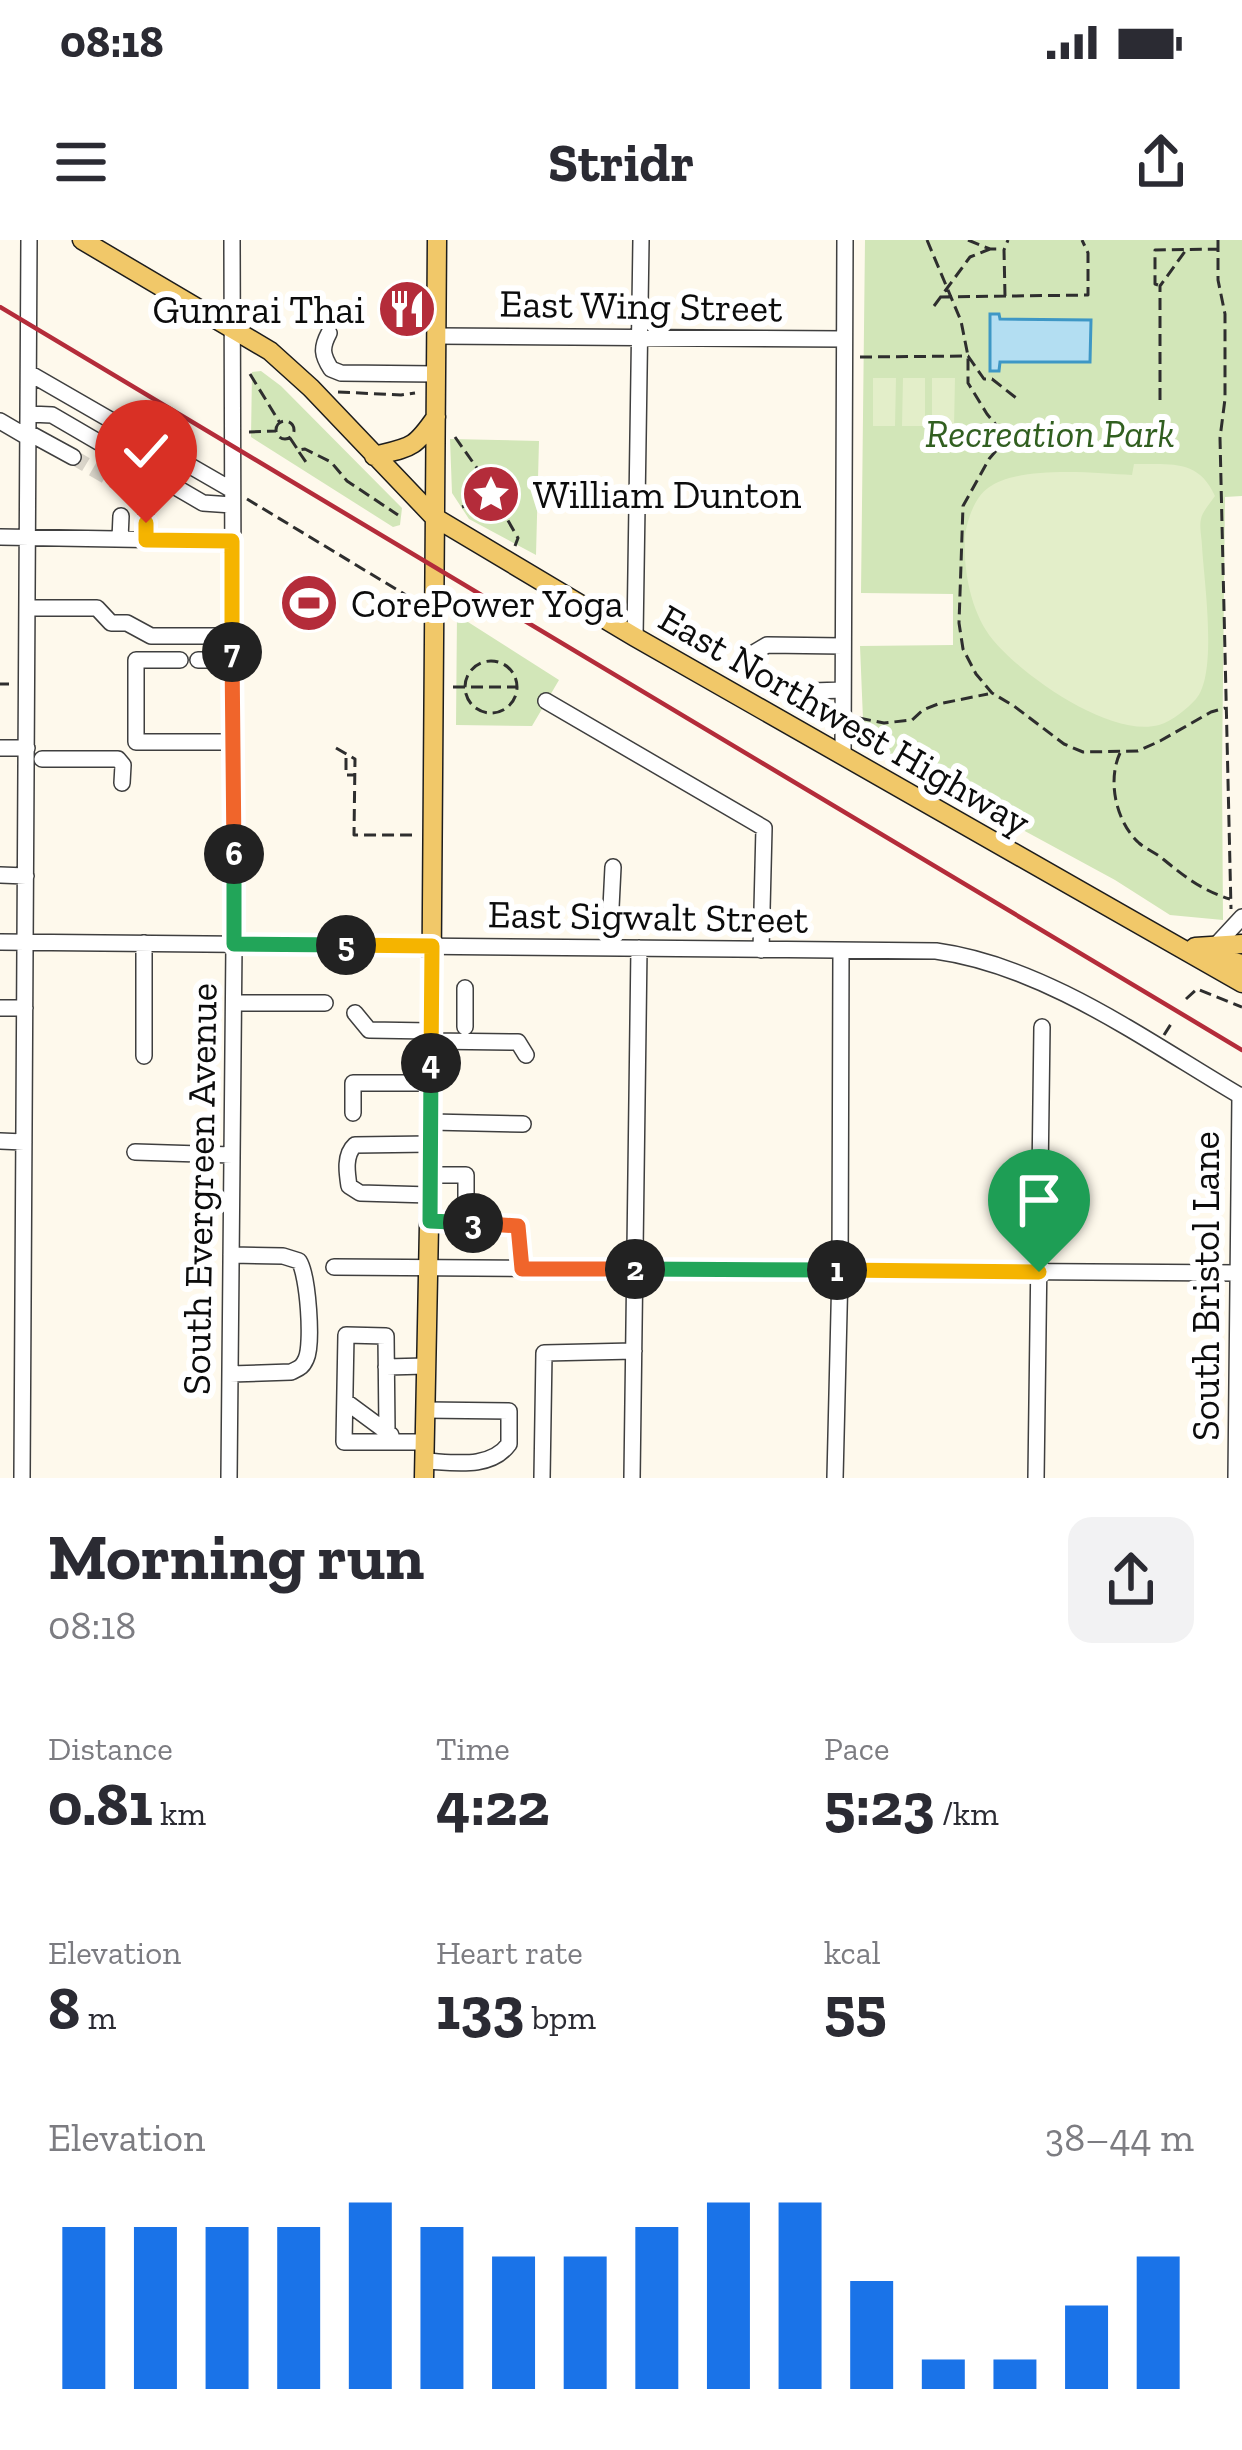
<!DOCTYPE html>
<meta charset="utf-8">
<style>
:root{--surface:#fff;--page:#f2f2f3;--text:#2b2b33;--muted:#7c7c81;--accent:#1a73e8}
body{margin:0;font-family:"Zilla Slab",serif;background:var(--page);color:var(--text);height:100vh;display:flex;flex-direction:column;font-size:45px;white-space:nowrap}
*{box-sizing:border-box;margin:0}
p{font-size:39px;color:var(--muted)}
.icon{flex:none;width:66px;height:66px;fill:none;stroke:currentColor;stroke-width:2;stroke-linecap:round;stroke-linejoin:round}
.map{position:relative;height:1238px;overflow:hidden}
.details{display:flex;flex-direction:column;background:var(--surface);flex:1}
.details>*{flex:none}
.pin{position:absolute;display:grid;place-items:center;width:102px;height:102px;color:#fff;margin:-123px -51px;border-radius:50% 50% 50% 0;rotate:-45deg;box-shadow:0 0 12px #0007}
.pin .icon{rotate:45deg}
.km{position:absolute;width:60px;height:60px;margin:-30px;border-radius:50%;background:#222;color:#fff;font-size:33px;line-height:60px;text-align:center}
.round{display:grid;place-items:center;flex:none;width:126px;height:126px;border-radius:24px;background:var(--page)}
.headline{display:flex;align-items:center;justify-content:space-between;height:204px;padding:0 48px}
h1{font-size:66px;font-weight:700;line-height:90px}
.metrics{display:grid;grid-template-columns:repeat(3,1fr);gap:18px;height:204px;padding:12px 48px}
.metrics div{display:grid;align-content:center}
.metrics b{font-size:60px;font-weight:700}
.metrics small{font-size:33px;font-weight:400}
.metrics p{font-size:33px}
.chart{height:336px;padding:24px 48px}
.chart p{display:flex;justify-content:space-between}
.chart svg{width:100%;height:216px;margin-top:12px;stroke:var(--accent);stroke-width:6}
.status{display:flex;justify-content:space-between;align-items:center;height:84px;padding:0 60px;background:var(--surface);direction:ltr}
.status svg{height:33px;fill:currentColor}
header{display:flex;justify-content:space-between;align-items:center;height:156px;padding:0 48px;background:var(--surface);font-size:54px;font-weight:700}
.map>svg:first-child{display:block}
.green{fill:#d2e6b8}
.pitch{fill:#e3eec9}
.water{fill:#b3def2;stroke:#3e97c5;stroke-width:3}
.lines{fill:none;stroke-linecap:round;stroke-linejoin:round}
.minor-tunnel{stroke:#dad5ca;stroke-width:15;stroke-dasharray:15 8;stroke-linecap:butt}
.minor-casing{stroke:#3f3f3f;stroke-width:18}
.major-casing{stroke:#1d1d1d;stroke-width:21}
.path{stroke:#2e2e2e;stroke-width:3;stroke-dasharray:12 6;stroke-linecap:butt}
.minor{stroke:#fff;stroke-width:15}
.major{stroke:#f1c869;stroke-width:18}
.rail{stroke:#b42c3a;stroke-width:4.5}
.split-1-casing{stroke:#fff;stroke-width:24}
.split-2-casing{stroke:#fff;stroke-width:24}
.split-3-casing{stroke:#fff;stroke-width:24}
.split-4-casing{stroke:#fff;stroke-width:24}
.split-5-casing{stroke:#fff;stroke-width:24}
.split-6-casing{stroke:#fff;stroke-width:24}
.split-7-casing{stroke:#fff;stroke-width:24}
.split-8-casing{stroke:#fff;stroke-width:24}
.split-1{stroke:#f5b400;stroke-width:15}
.split-2{stroke:#22a559;stroke-width:15}
.split-3{stroke:#f0652b;stroke-width:15}
.split-4{stroke:#22a559;stroke-width:15}
.split-5{stroke:#f5b400;stroke-width:15}
.split-6{stroke:#22a559;stroke-width:15}
.split-7{stroke:#f0652b;stroke-width:15}
.split-8{stroke:#f5b400;stroke-width:15}
.labels{text-anchor:middle;stroke-width:12;stroke-linejoin:round;paint-order:stroke}
.street-label{font-size:39px;fill:#0c0c0c;stroke:#fff}
.poi-label{font-size:39px;fill:#0c0c0c;stroke:#fff;text-anchor:start}
.park-label{font-size:39px;font-style:italic;fill:#315f20;stroke:#fff}
</style>
<div class="status"><b>08:18</b><svg viewBox="0 0 49 12"><path d="M0 12V9h3v3zM5 12V6h3v6zM10 12V3h3v9zM15 12V0h3v12zM26 1h20v11H26zM47 4h2v5h-2z"/></svg></div>
<header><svg class="icon" aria-label="menu" viewBox="0 0 24 24"><path d="M4 6h16M4 12h16M4 18h16"/></svg>Stridr<svg class="icon" aria-label="share" viewBox="0 0 24 24"><path d="M12 15V3M7 8l5-5 5 5M5 13v7h14v-7"/></svg></header>
<div class="map">
<svg width="1242" height="1238" viewBox="0 0 1242 1238">
<rect width="100%" height="100%" fill="#fef9ec"/>
<path class="green" d="M865,0H1242V256L1225,257L1222,531L1223,680L1170,675L1115,640L864,504L860,406L953,405V354L861,353Z
M261,131L281,146L402,268L400,285L393,287L251,197L252,132Z
M450,199L539,201L536,315L469,279L452,253Z
M457,375L559,440L532,486L456,485Z"/>
<path class="pitch" d="M873,138H896L895,186H873Z
M903,138H925V186H902Z
M932,138H955L954,187L932,186Z
M1134,224C1169,225 1198,218 1215,256C1211,262 1202,272 1201,279C1199,286 1202,299 1202,306C1204,341 1218,434 1196,459C1187,469 1172,481 1159,485C1110,498 1023,436 993,400C971,373 963,331 965,296C967,281 974,258 988,248C1019,225 1095,233 1132,235Z"/>
<path class="water" d="M990,74H999L1000,79L1091,80L1090,122H1000L999,131H990Z"/>
<g class="lines">
<path class="minor-tunnel" d="M73,217L139,256L146,276"/>
<defs>
<path id="minor" d="M329,93C321,108 322,115 331,129L341,133L436,134
M437,96L844,99
M29,133L232,250
M29,174L52,175L203,263L232,265
M0,181L29,198
M29,193L73,217
M146,276V300
M0,297L232,301
M120,299L121,276
M28,368H97L111,383H127L151,396H232
M635,397L641,0
M180,420H136V502H233
M198,420H233
M796,451C776,451 746,439 745,418L767,405L843,406
M812,451L843,450
M546,461L764,588L761,710
M0,508H27
M843,514L845,0
M42,519H118L123,525L122,543
M0,635L26,636
M0,702L936,711C1045,726 1148,802 1242,857
M144,703V816
M1216,705L1242,677
M609,708L613,627
M234,763H325
M0,768H25
M355,773L369,790L431,791
M465,787V748
M431,801L518,802L526,815
M353,873V843H431
M431,882L523,884
M0,901L24,902
M135,912L232,915
M430,935H466V983
M430,955L360,953L349,946C347,933 344,915 355,905L431,904
M430,981L518,986L522,1029
M334,1027L1238,1033
M386,1127L426,1126
M230,1134L291,1132C299,1128 302,1128 306,1119C313,1104 308,1035 299,1021L283,1016L231,1015
M345,1161L391,1195
M387,1191L386,1096L346,1095L344,1202H425
M424,1221C452,1222 490,1230 509,1204V1171L425,1170
M22,1238L29,0
M229,1238L234,704L232,0
M542,1238L544,1113L634,1111
M632,1238L639,708
M835,1238L840,1030L841,711
M1036,1238L1042,787
M1236,1238L1240,855"/>
<path id="major" d="M82,0L270,111L311,148L434,277L635,397L1242,743
M374,216C411,207 414,209 436,177
M1195,707L1242,704
M1206,715L1242,724
M424,1238L430,935L437,0"/>
</defs>
<use href="#minor" class="minor-casing"/>
<use href="#major" class="major-casing"/>
<path class="path" d="M927,0L961,81L968,116V143L987,174L1007,198L989,219L963,266L959,383L963,409L976,434L992,453L1014,466L1064,504L1083,512L1138,511L1160,501L1211,472L1225,468
M968,0L990,9H1001
M1218,0V40L1225,74V159L1220,198L1231,669
M1158,45L1155,44V10L1217,9
M1005,56L1004,10L1008,0
M940,57L1088,55V13L1082,0
M934,66L970,17L990,9
M860,117L968,116L984,139H992L1020,161
M250,134L280,183
M338,152L401,155L415,153
M1160,160V46L1186,10
M276 190a9 9 0 1 1 18 0a9 9 0 1 1-18 0Z
M249,192L276,191
M455,197L484,238
M290,198L298,210L305,209L331,222L347,241L398,275
M1009,198L1021,193
M299,212L308,225
M478 251a13 13 0 1 1 26 0a13 13 0 1 1-26 0Z
M247,259L414,360
M499,265L518,298L515,306
M462,267L479,261
M465 447a26 26 0 1 1 52 0a26 26 0 1 1-52 0Z
M0,444H9
M453,447H518
M859,478L884,483L912,480L923,470L938,464L988,454
M336,508L355,519L354,595H412
M1120,513C1107,541 1116,582 1139,603C1146,609 1156,613 1163,619C1185,637 1203,651 1230,659
M346,518V535H355
M1186,759L1197,749L1242,767
M1164,795L1171,784"/>
<use href="#minor" class="minor"/>
<use href="#major" class="major"/>
<path class="rail" d="M0,67L1242,810"/>
</g>
<g class="lines">
<defs>
<path id="split-1" d="M837,1030L1039,1032"/>
<path id="split-2" d="M635,1029L837,1030"/>
<path id="split-3" d="M473,983L518,986L522,1029H635"/>
<path id="split-4" d="M431,823L430,981L473,983"/>
<path id="split-5" d="M346,705L432,706L431,823"/>
<path id="split-6" d="M234,614V704L346,705"/>
<path id="split-7" d="M232,412L234,614"/>
<path id="split-8" d="M146,283V300L232,301V412"/>
</defs>
<use href="#split-1" class="split-1-casing"/>
<use href="#split-2" class="split-2-casing"/>
<use href="#split-3" class="split-3-casing"/>
<use href="#split-4" class="split-4-casing"/>
<use href="#split-5" class="split-5-casing"/>
<use href="#split-6" class="split-6-casing"/>
<use href="#split-7" class="split-7-casing"/>
<use href="#split-8" class="split-8-casing"/>
<use href="#split-1" class="split-1"/>
<use href="#split-2" class="split-2"/>
<use href="#split-3" class="split-3"/>
<use href="#split-4" class="split-4"/>
<use href="#split-5" class="split-5"/>
<use href="#split-6" class="split-6"/>
<use href="#split-7" class="split-7"/>
<use href="#split-8" class="split-8"/>
</g>
<defs>
<symbol id="restaurant-disc" viewBox="-11 -11 22 22"><circle r="9.5" fill="#b42c3a" stroke="#fff"/><path d="M-5-6h1v4h1v-4h1v4h1v-4h1v5L-1.5 .5V6h-2V.5L-5-1ZM5-6V6H3V1.5H1.5Q1.5-4 5-6Z" fill="#fff"/></symbol>
<symbol id="sight-disc" viewBox="-11 -11 22 22"><circle r="9.5" fill="#b42c3a" stroke="#fff"/><path d="M0-6L1.8-2.2L6-1.7L2.9 1.2L3.7 5.4L0 3.3L-3.7 5.4L-2.9 1.2L-6-1.7L-1.8-2.2Z" fill="#fff"/></symbol>
<symbol id="stadium-disc" viewBox="-11 -11 22 22"><circle r="9.5" fill="#b42c3a" stroke="#fff"/><path d="M0-5a6.5 5 0 1 0 0 10a6.5 5 0 1 0 0-10ZM-3.5-1.8h7v3.6h-7Z" fill="#fff"/></symbol>
</defs>
<g fill-rule="evenodd">
<use href="#restaurant-disc" x="374" y="36" width="66" height="66"/>
<use href="#sight-disc" x="458" y="221" width="66" height="66"/>
<use href="#stadium-disc" x="276" y="330" width="66" height="66"/>
</g>
<g class="labels">
<g class="street-label">
<text transform="translate(641 65) rotate(1)" y="14">East Wing Street</text>
<text transform="translate(845 479) rotate(30)" y="14">East Northwest Highway</text>
<text transform="translate(648 676) rotate(1)" y="14">East Sigwalt Street</text>
<text transform="translate(199 949) rotate(-89)" y="14">South Evergreen Avenue</text>
<text transform="translate(1205 1046) rotate(-90)" y="14">South Bristol Lane</text>
</g>
<g class="poi-label">
<text x="365" y="83" text-anchor="end">Gumrai Thai</text>
<text x="533" y="268">William Dunton</text>
<text x="351" y="377">CorePower Yoga</text>
</g>
<g class="park-label">
<text x="1050" y="207">Recreation Park</text>
</g>
</g>
</svg>
<div class="pin" style="left:1039px;top:1032px;background:#1e9e55"><svg class="icon" aria-label="arrive" viewBox="0 0 24 24"><path d="M6 21V4h12l-3 4 3 4H6"/></svg></div>
<div class="pin" style="left:146px;top:283px;background:#d93025"><svg class="icon" aria-label="check" viewBox="0 0 24 24"><path d="M5 12l5 5 9-10"/></svg></div>
<b class="km" style="left:837px;top:1030px">1</b>
<b class="km" style="left:635px;top:1029px">2</b>
<b class="km" style="left:473px;top:983px">3</b>
<b class="km" style="left:431px;top:823px">4</b>
<b class="km" style="left:346px;top:705px">5</b>
<b class="km" style="left:234px;top:614px">6</b>
<b class="km" style="left:232px;top:412px">7</b>
</div>
<section class="details">
<div class="headline"><div><h1>Morning run</h1><p>08:18</p></div><a class="round"><svg class="icon" aria-label="share" viewBox="0 0 24 24"><path d="M12 15V3M7 8l5-5 5 5M5 13v7h14v-7"/></svg></a></div>
<div class="metrics">
<div><p>Distance</p><b>0.81<small> km</small></b></div>
<div><p>Time</p><b>4:22</b></div>
<div><p>Pace</p><b>5:23<small> /km</small></b></div>
</div>
<div class="metrics">
<div><p>Elevation</p><b>8<small> m</small></b></div>
<div><p>Heart rate</p><b>133<small> bpm</small></b></div>
<div><p>kcal</p><b>55</b></div>
</div>
<div class="chart"><p><span>Elevation</span>38–44 m</p>
<svg viewBox="0 0 160 44" preserveAspectRatio="none"><path d="M5 44V11M15 44V11M25 44V11M35 44V11M45 44V6M55 44V11M65 44V17M75 44V17M85 44V11M95 44V6M105 44V6M115 44V22M125 44V38M135 44V38M145 44V27M155 44V17"/></svg>
</div>
</section>
